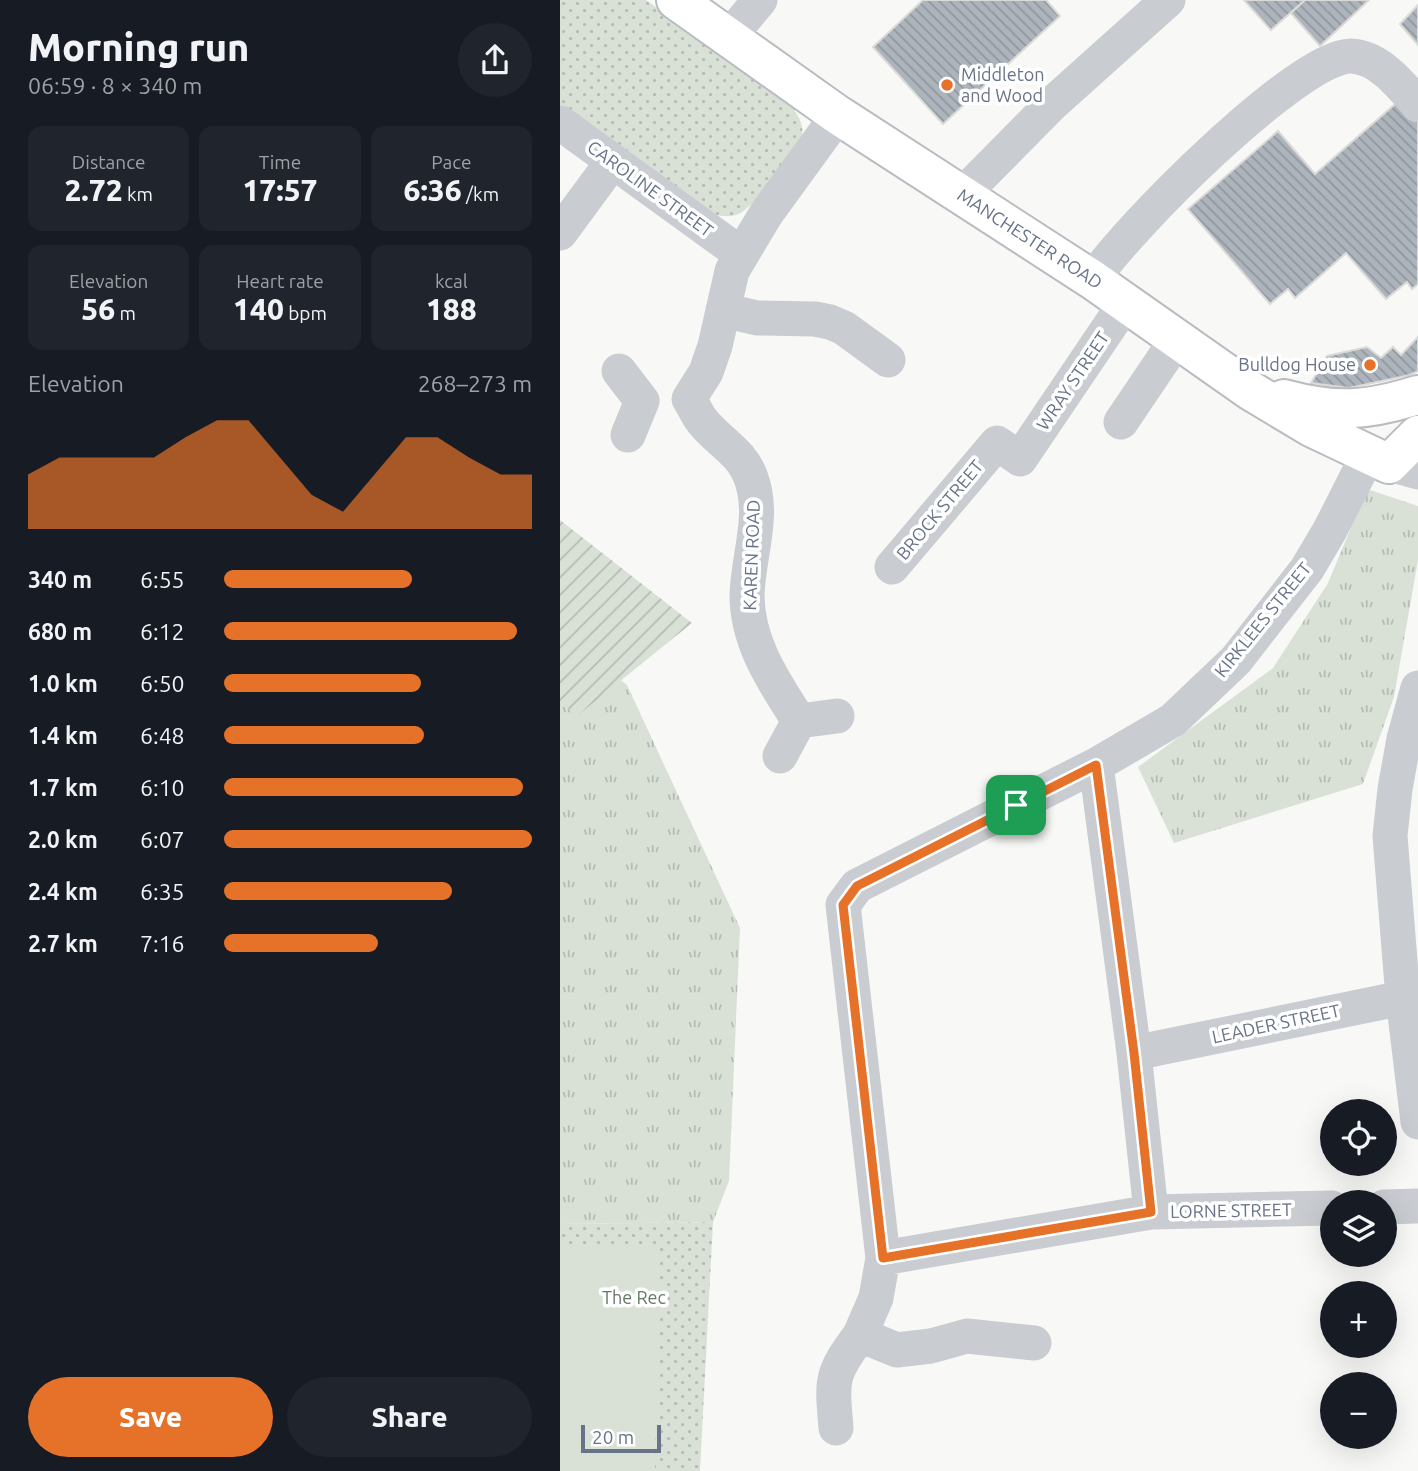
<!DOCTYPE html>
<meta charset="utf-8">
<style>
:root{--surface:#171b24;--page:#20242c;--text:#f1f3f6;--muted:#9ea1a6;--accent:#e67129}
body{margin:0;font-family:Ubuntu,sans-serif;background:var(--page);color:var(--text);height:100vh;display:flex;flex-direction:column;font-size:26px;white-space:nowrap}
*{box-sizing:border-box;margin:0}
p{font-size:23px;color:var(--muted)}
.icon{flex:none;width:38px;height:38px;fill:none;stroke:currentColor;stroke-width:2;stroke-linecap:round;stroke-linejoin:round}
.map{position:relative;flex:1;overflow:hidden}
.drawer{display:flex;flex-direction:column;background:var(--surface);width:560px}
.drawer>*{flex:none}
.controls{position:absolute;left:760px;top:1099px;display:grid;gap:14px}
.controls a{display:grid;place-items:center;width:77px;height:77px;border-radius:50%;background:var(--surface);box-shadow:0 7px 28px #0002;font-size:35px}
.scale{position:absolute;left:21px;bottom:18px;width:80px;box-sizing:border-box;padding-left:7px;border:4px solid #677488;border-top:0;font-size:19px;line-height:24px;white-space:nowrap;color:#677488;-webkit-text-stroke:5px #fff;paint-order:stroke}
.pin{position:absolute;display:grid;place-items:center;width:60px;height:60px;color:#fff;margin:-30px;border-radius:14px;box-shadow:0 4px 10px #0006}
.round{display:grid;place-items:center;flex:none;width:74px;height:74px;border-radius:37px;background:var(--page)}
.overview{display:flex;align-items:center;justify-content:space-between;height:119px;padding:0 28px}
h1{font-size:38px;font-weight:800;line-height:52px}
.metrics{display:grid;grid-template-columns:repeat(3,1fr);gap:10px;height:119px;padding:7px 28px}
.metrics div{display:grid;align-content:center;border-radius:14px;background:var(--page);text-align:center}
.metrics b{font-size:30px;font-weight:800}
.metrics small{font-size:19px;font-weight:400}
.metrics p{font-size:19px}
.chart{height:196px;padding:14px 28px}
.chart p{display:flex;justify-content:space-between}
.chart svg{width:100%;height:126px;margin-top:7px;fill:var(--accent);opacity:.7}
.button{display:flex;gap:14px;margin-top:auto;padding:14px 28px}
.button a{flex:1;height:80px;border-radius:42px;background:var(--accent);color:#fff;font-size:28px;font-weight:800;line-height:80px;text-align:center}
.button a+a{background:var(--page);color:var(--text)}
ul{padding:0 28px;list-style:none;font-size:23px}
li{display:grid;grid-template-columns:112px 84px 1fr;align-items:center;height:52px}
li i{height:18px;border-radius:9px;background:var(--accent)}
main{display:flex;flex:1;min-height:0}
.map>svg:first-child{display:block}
.grass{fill:url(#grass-tufts)}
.park{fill:url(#park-dots)}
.garden{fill:url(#garden-furrows)}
.pitch{fill:#d9e1d7}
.building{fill:url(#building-back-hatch);stroke:#dadbd9;stroke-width:2}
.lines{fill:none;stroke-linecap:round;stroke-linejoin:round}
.highway-casing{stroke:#b9bcc0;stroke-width:42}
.minor{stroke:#c9ccd0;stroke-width:35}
.highway{stroke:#fff;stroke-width:38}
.route-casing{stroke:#fff;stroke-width:14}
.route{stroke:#e67129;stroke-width:9}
.poi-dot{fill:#e67129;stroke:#fff;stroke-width:2.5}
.labels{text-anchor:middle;stroke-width:7;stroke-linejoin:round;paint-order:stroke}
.poi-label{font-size:18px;fill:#677488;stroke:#fff;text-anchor:start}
.street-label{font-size:18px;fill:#677488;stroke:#fff}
.park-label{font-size:18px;fill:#647a62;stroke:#fff}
</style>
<main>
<section class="drawer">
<div class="overview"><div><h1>Morning run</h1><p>06:59 · 8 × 340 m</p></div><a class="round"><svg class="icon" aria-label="share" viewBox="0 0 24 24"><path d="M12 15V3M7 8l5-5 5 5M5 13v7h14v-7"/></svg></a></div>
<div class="metrics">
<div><p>Distance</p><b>2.72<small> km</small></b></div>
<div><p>Time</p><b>17:57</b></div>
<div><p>Pace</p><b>6:36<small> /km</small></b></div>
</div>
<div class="metrics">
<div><p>Elevation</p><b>56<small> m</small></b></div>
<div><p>Heart rate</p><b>140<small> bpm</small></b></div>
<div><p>kcal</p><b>188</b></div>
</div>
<div class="chart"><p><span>Elevation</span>268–273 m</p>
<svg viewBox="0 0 160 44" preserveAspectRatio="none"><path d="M0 44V25L10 19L20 19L30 19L40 19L50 12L60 6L70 6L80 19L90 32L100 38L110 25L120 12L130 12L140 19L150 25L160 25V44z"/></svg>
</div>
<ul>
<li><b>340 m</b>6:55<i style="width:61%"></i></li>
<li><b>680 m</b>6:12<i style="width:95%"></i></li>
<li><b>1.0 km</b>6:50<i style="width:64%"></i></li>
<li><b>1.4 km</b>6:48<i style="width:65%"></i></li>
<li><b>1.7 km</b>6:10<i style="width:97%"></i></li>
<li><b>2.0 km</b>6:07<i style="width:100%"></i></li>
<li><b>2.4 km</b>6:35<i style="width:74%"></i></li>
<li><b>2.7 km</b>7:16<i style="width:50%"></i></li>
</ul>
<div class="button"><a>Save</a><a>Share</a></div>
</section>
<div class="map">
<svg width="858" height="1471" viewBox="0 0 858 1471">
<defs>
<pattern id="grass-tufts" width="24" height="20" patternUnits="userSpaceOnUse" patternTransform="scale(1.75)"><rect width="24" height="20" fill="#d9e1d7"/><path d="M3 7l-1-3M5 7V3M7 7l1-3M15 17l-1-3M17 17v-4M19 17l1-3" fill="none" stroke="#b4bbb4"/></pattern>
<pattern id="park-dots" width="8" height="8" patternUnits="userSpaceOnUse" patternTransform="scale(1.75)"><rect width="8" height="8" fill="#d9e1d7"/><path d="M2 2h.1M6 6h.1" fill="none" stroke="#b4bbb4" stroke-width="1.8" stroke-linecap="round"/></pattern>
<pattern id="garden-furrows" width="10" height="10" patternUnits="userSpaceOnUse" patternTransform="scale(1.75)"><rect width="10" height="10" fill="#d9e1d7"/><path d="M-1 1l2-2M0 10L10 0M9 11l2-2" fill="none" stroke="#b4bbb4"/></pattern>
<pattern id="building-back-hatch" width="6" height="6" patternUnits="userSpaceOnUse" patternTransform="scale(1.75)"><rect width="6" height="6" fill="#adb4bb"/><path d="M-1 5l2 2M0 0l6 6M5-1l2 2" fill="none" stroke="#91979e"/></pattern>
</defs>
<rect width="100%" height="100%" fill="#f8f9f6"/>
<path class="grass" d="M807,489L858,506V560L834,697L803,784L614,843L578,767L713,668L768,583Z
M61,680L67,685L180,928L169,1181L153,1222L0,1224V703L17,715Z"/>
<path class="park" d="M0,0H86L228,101C235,111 245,123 242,136C238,152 192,211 176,215C161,219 147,212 134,206L0,106Z
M153,1222L140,1471H0V1224Z"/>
<path class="garden" d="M0,520L132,623L17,716L0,703Z"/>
<path class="pitch" d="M0,1247H99L95,1471H0Z"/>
<path class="building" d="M363,0H486L500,16L383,124L313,47Z
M684,0H745L711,30Z
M745,0H809L760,46L731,13Z
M858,5V45L840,24Z
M842,98L858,117V284L852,289L847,282L826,299L786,253L735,298L728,289L710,304L628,209L718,131L755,174Z
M858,337V371L850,375L789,388L751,383L767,356L807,347L821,358L833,347L841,355Z"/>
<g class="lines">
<defs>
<g id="highway">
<path id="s1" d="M116,0L278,115L533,280L691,391L751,427L829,464L858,435"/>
<path d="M724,399C776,413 807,411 858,395"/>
</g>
</defs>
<use href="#highway" class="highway-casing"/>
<path class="minor" d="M168,38L200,0
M0,123L181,254
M403,194L492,104L608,0
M0,233L53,161
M533,280C562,233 739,55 791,56C819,57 841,85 858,105
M163,310L197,318L255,319L270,322L284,328L328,360
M59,371L82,401L68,435
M561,422L617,339
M829,464L858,472
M332,567L437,443L460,459L566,302
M858,688L844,739L835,789L830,836L843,998L858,1122
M239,721C214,682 187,643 187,595C188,556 205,516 191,478C182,452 159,442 143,422C137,415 134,406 129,399L146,372L155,346L172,271L206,214L278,115
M220,756L239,721L277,716
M536,765L574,1053L591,1212
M574,1053L843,998L858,992
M824,1207L858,1206
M323,1258L591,1212L772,1208
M474,1343L407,1336L371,1346L337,1350L300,1335L316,1298L323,1258L283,905L297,886L536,765L613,720L676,660L747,569L770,530L808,455
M276,1428C272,1380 270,1375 300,1335"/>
<use href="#highway" class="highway"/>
</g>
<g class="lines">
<defs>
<path id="route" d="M536,765L574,1053L591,1212L323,1258L283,905L297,886Z"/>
</defs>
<use href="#route" class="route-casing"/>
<use href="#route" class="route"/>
</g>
<g class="poi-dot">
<circle cx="387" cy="85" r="7"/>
<circle cx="810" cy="365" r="7"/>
</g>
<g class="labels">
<g class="poi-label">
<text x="401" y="81">Middleton<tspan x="401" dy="21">and Wood</tspan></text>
<text x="796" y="371" text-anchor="end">Bulldog House</text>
</g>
<g class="street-label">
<text transform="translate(90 189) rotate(36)" y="6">CAROLINE STREET</text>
<text dy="6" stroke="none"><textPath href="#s1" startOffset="427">MANCHESTER ROAD</textPath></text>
<text transform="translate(513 381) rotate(-56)" y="6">WRAY STREET</text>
<text transform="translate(380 510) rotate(-50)" y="6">BROCK STREET</text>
<text transform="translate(192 555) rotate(-88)" y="6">KAREN ROAD</text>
<text transform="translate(703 620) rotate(-51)" y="6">KIRKLEES STREET</text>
<text transform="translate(716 1024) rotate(-12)" y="6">LEADER STREET</text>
<text transform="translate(671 1211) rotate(-1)" y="6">LORNE STREET</text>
</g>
<g class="park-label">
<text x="74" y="1304">The Rec</text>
</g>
</g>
</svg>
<div class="controls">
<a><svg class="icon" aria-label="locate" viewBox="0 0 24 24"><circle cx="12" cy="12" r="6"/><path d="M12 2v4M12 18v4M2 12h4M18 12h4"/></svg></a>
<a><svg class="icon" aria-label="layers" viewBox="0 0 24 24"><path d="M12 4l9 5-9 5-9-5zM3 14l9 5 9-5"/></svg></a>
<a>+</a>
<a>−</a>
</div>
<div class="scale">20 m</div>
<div class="pin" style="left:456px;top:805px;background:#1e9e55"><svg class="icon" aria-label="arrive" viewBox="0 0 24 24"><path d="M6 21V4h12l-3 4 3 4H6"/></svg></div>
</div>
</main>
